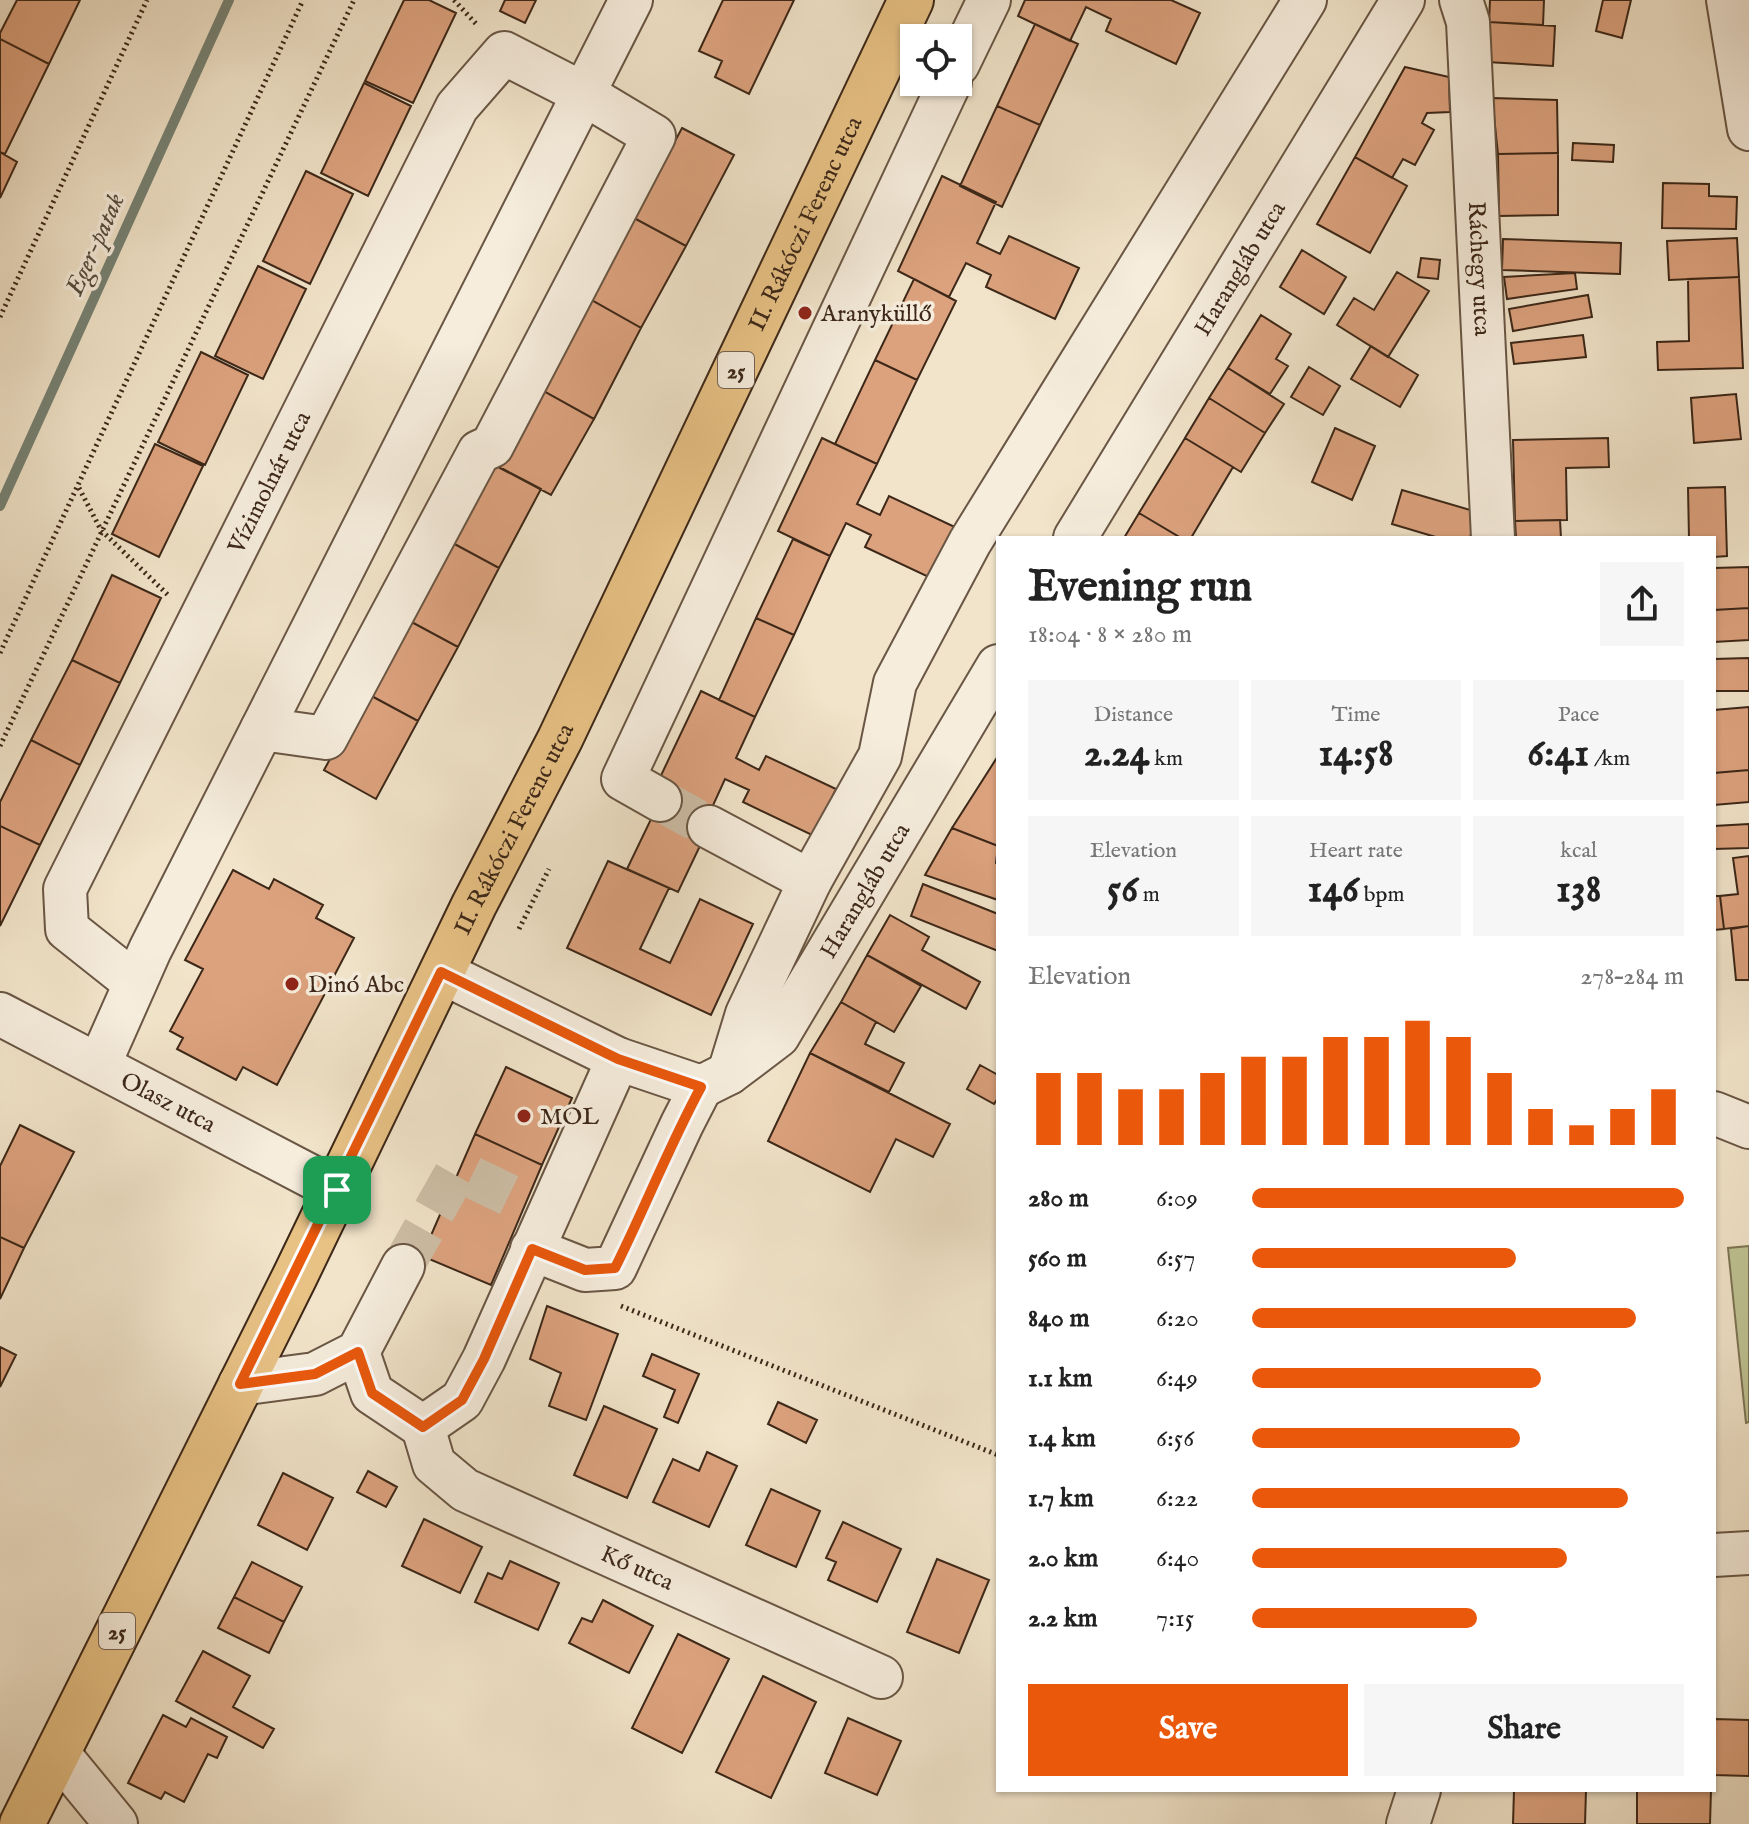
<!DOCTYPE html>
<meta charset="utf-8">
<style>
:root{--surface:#fff;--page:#f6f6f6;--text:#222;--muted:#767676;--accent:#ea580c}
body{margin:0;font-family:"IM FELL English",serif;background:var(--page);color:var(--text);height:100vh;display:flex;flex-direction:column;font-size:30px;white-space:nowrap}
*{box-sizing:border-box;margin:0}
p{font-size:26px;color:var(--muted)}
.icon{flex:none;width:44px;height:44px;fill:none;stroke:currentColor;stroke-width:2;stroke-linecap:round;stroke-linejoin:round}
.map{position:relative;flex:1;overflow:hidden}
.details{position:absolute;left:996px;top:536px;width:720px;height:1256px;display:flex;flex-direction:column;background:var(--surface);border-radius:0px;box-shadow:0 2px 6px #0004}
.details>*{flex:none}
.fabs{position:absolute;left:900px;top:24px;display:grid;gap:16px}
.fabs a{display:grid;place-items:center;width:72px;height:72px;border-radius:0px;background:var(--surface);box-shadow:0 2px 6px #0004;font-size:40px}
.pin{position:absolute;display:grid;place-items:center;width:68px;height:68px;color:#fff;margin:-34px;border-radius:16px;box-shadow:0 4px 12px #0006}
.round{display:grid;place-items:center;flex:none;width:84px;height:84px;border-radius:0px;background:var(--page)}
.head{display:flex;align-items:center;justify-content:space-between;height:136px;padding:0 32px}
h1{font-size:44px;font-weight:700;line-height:60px}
.metrics{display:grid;grid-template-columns:repeat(3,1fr);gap:12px;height:136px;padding:8px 32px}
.metrics div{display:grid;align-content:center;border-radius:0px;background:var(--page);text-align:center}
.metrics b{font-size:40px;font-weight:700}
.metrics small{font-size:22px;font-weight:400}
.metrics p{font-size:22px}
.chart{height:224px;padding:16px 32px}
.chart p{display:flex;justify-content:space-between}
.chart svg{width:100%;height:144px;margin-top:8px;stroke:var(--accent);stroke-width:6}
.primary-button{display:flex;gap:16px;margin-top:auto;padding:16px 32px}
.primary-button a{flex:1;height:92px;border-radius:0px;background:var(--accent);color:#fff;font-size:32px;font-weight:700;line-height:92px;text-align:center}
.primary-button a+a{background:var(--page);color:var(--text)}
ul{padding:0 32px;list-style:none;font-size:26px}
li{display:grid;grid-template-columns:128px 96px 1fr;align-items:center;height:60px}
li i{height:20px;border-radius:10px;background:var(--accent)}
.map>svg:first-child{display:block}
.green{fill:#bec394;stroke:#7d7556;stroke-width:2}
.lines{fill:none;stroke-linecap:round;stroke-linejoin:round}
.stream{stroke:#768274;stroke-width:10}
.building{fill:#dca27e;stroke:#3c2718;stroke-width:2}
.minor-tunnel{stroke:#cdbea6;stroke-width:42;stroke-dasharray:42 21;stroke-linecap:butt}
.minor-casing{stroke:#695644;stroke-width:46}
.major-casing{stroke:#3c2718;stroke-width:48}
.path{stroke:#3c2718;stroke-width:5;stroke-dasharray:2 4;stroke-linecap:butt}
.minor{stroke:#f6eddd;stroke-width:42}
.major{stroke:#e8c285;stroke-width:44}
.route-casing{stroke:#fff;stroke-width:16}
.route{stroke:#ea580c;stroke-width:10}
.poi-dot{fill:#8f2418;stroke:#f6eddd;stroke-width:3}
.labels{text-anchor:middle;stroke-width:7;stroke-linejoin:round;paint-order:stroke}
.shield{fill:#f6eddd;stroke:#746253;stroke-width:2}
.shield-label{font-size:22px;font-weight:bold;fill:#3c2718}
.street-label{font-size:24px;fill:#3c2718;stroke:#f6eddd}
.poi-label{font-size:24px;fill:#3c2718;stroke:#f6eddd;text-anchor:start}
.water-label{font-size:26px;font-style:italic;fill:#544d3e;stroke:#f6eddd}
</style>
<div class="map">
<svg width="1749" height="1824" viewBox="0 0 1749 1824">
<rect width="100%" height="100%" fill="#f1e4ca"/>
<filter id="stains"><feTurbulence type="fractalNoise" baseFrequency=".0025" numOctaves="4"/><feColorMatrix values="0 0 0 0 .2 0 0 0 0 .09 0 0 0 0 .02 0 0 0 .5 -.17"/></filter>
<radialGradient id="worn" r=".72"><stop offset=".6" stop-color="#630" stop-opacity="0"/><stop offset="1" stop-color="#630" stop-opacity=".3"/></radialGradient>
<path class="green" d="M1749,1246V1422L1746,1423L1728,1248Z"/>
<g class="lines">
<path class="stream" d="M0,506L229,0"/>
</g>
<path class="building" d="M17,0H80L49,64L0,39V33Z
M404,0H429L456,13L413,103L365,81Z
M505,0H536L525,23L500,11Z
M723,0H794L749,94L715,77L722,61L699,51Z
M1025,0H1171L1200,13L1176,64L1106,31L1111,19L1086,7L1070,41L1018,16Z
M1490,0H1544L1543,25L1489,22Z
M1603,0H1631L1622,38L1596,31Z
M1489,22L1555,26L1553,66L1487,62Z
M1035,24L1078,44L1040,125L997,106Z
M0,39L49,64L5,154L0,152Z
M1405,67L1449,77L1450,112L1427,113L1422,123L1434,130L1415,165L1403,159L1392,178L1355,157Z
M364,83L411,106L368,196L321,173Z
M1492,98L1557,100L1558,153L1498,154Z
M997,106L1040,125L1002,207L960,186Z
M682,128L734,155L686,246L634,218Z
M1573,143L1614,145L1613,162L1572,160Z
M0,152L17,162L0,198Z
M1558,153V215L1499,216L1498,154Z
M1355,157L1407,186L1370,253L1317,224Z
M306,171L353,194L310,284L263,261Z
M942,176L996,202L977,243L1000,254L1009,236L1079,268L1055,319L986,287L991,275L966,263L949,297L898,271Z
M1663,183L1709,184V196L1737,197L1736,229L1662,228Z
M634,218L686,246L641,328L590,299Z
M1737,238L1739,277L1669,280L1667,241Z
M1503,239L1621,243L1620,274L1502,270Z
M1302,250L1346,277L1324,314L1280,287Z
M1421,258L1440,260L1438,279L1418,277Z
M258,266L306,289L263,379L215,356Z
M1397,272L1429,291L1388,357L1337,325L1354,298L1374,310Z
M1575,273L1577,289L1507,299L1504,277Z
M1739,277L1743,368L1658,370L1657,342L1689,341L1688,279Z
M914,279L956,301L917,380L875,360Z
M1588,295L1592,317L1513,331L1509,309Z
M590,299L641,328L594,419L542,390Z
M1261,315L1291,334L1276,359L1288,366L1270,394L1228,368Z
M1583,335L1586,357L1514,364L1511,343Z
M1371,346L1418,375L1400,407L1351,379Z
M201,352L248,375L205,465L158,442Z
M875,360L917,380L877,464L835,444Z
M1309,367L1340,386L1323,415L1291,397Z
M1228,368L1284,404L1265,433L1209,398Z
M542,390L594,419L551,495L500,468Z
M1736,394L1741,439L1694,443L1691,398Z
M1209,398L1265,433L1241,472L1185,438Z
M1335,428L1375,446L1352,500L1312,482Z
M822,438L877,464L857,504L880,515L889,496L959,529L935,580L865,547L871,535L846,523L830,556L778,531Z
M1185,438L1233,467L1191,538H1181L1139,513Z
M1608,438L1609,467L1566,468L1567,520L1515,521L1513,440Z
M155,444L203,466L159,557L112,534Z
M490,462L541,489L499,568L449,541Z
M1725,487L1727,556L1714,557V538H1689L1688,488Z
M1402,490L1477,512L1470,538H1439L1392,524Z
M1139,513L1181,538H1124Z
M1560,520L1561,538H1516L1515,521Z
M793,539L830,556L794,635L756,618Z
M449,541L499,568L458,647L406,619Z
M1749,567V608L1714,610V568Z
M112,575L161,598L120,683L72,660Z
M1749,608V640L1714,642V610Z
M756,618L794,635L755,717L719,700Z
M406,619L458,647L418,721L366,693Z
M1749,658V691H1714V659Z
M72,660L120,683L80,765L31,740Z
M701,691L755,717L736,758L759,770L766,756L836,789L814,836L743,802L749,790L725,779L710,812L656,786Z
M366,693L418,721L376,799L324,770Z
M1749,707V770L1714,773V710Z
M31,740L80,765L40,845L0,826V802Z
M998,756V846L952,828Z
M1749,770V802L1714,805V773Z
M665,790L710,812L709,827L678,892L627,869Z
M1749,824V848L1714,849V826Z
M0,826L40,845L0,926Z
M952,828L998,846L996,863L998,864V900L925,875Z
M1749,856V926L1724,929L1720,896L1738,894L1733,858Z
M608,861L669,888L640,949L670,963L700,899L753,924L711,1015L567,948Z
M233,870L269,889L274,879L323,905L316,918L354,938L277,1085L243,1067L236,1080L177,1049L183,1038L170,1031L203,969L185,960Z
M923,884L998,914V951L911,916Z
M1714,896H1720L1724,929L1714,930Z
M890,915L929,937L922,950L980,982L966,1009L867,955Z
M1749,926V980H1736L1731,929Z
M867,955L921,986L894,1032L841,1002Z
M841,1002L876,1022L865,1044L904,1063L889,1092L810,1053Z
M810,1053L950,1124L933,1157L896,1139L870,1192L768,1141Z
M980,1065L998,1075V1098L994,1104L967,1089Z
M506,1067L572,1098L542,1165L475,1134Z
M20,1125L74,1152L24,1248L0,1237V1166Z
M475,1134L542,1165L491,1285L422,1256Z
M0,1237L24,1248L0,1299Z
M547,1306L618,1334L586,1420L549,1406L561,1373L530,1359Z
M0,1347L16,1355L0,1387Z
M652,1354L699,1374L678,1423L664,1417L675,1390L643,1376Z
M778,1402L817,1420L806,1443L768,1424Z
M604,1406L657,1429L627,1498L574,1475Z
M707,1452L737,1466L709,1527L653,1502L673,1459L699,1471Z
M368,1471L397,1487L386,1507L357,1492Z
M283,1473L333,1498L307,1550L258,1525Z
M771,1489L820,1511L796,1567L746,1545Z
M424,1519L482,1547L460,1593L402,1566Z
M843,1522L901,1549L877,1602L828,1580L836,1562L826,1558Z
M937,1559L989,1580L959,1653L907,1632Z
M510,1561L559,1583L538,1630L475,1602L488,1573L502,1579Z
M252,1562L302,1587L284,1622L234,1597Z
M234,1597L284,1622L269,1653L218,1628Z
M603,1600L653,1626L629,1673L569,1643L582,1618L592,1622Z
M678,1634L729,1659L682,1753L632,1728Z
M203,1651L250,1676L233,1707L274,1729L263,1748L176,1701Z
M763,1676L816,1702L771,1798L716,1772Z
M163,1715L186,1727L191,1718L227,1737L217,1758L208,1754L184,1802L165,1792L161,1799L128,1783Z
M848,1718L901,1741L877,1795L825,1773Z
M1714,1719L1749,1720V1776L1714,1775Z
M1514,1790H1586L1585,1824H1513Z
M1637,1790H1711L1710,1824H1637Z"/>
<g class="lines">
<path class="minor-tunnel" d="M660,800L709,827
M403,1266L457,1170L548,1214"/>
<defs>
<g id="minor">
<path id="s1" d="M1461,0L1468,22L1493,538"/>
<path d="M1728,0L1749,129"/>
<path d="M958,64L989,0"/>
<path id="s2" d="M1075,538L1403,0"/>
<path d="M660,800L623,779L950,82"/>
<path d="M709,827L810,881"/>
<path d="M441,972L618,1059L701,1087"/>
<path id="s3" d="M135,983L67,929L65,889L457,107L504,53L584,94L654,136L492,446L479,452L326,738L262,729"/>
<path id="s4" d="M0,1014L337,1190"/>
<path d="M99,1065L150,950L631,0"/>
<path d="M729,1073L747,1014L810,881L880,756L895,683L970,542L1305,0"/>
<path id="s5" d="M701,1087L729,1073L778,1036L998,666"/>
<path d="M1714,1113L1749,1127"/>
<path d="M532,1249L585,1270L615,1268L682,1124L701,1087"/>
<path d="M358,1352L372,1393L423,1427"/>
<path d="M240,1384L315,1374L358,1352L403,1266"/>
<path id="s6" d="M423,1427L434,1464L465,1490L881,1677"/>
<path d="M423,1427L462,1400L484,1359L618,1059"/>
<path d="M1714,1555L1749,1553"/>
<path d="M57,1752L116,1824"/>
<path d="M1408,1824L1419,1790"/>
</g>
<g id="major">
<path id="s7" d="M22,1824L295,1276L474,905L560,739L911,0"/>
</g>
</defs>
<use href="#minor" class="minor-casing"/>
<use href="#major" class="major-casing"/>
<path class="path" d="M454,0L478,26
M0,317L147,0
M79,488L101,530L169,596
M0,653L303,0
M0,746L354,0
M519,929L549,869
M621,1306L998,1455"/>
<use href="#minor" class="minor"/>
<use href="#major" class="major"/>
</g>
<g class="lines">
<defs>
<path id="route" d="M441,972L618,1059L701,1087C669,1146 645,1208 615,1268L585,1270L532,1249L484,1359L462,1400L423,1427L372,1393L358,1352L315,1374L240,1384Z"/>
</defs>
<use href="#route" class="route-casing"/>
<use href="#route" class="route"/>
</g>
<g class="poi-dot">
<circle cx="805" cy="313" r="8"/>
<circle cx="292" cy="984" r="8"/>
<circle cx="524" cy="1116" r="8"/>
</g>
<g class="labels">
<g class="shield">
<rect x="718" y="352" width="36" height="36" rx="6"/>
<rect x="99" y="1613" width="36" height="36" rx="6"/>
</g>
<g class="shield-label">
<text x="736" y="378">25</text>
<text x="117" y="1639">25</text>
</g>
<g class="street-label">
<text dy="8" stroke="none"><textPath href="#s7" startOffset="1782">II. Rákóczi Ferenc utca</textPath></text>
<text dy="8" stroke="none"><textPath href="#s1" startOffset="270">Ráchegy utca</textPath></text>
<text dy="8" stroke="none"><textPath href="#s2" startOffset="316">Harangláb utca</textPath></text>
<text dy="8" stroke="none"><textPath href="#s3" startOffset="582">Vízimolnár utca</textPath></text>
<text dy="8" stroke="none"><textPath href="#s7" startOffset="1110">II. Rákóczi Ferenc utca</textPath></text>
<text dy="8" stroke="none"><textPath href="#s5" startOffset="262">Harangláb utca</textPath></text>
<text dy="8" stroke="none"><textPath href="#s4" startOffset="190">Olasz utca</textPath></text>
<text dy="8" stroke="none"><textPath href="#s6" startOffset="268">Kő utca</textPath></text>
</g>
<g class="poi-label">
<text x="821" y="321">Aranyküllő</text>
<text x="308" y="992">Dinó Abc</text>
<text x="540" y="1124">MOL</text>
</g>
<g class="water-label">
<text transform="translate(94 244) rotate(-66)" y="9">Eger-patak</text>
</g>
</g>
<rect width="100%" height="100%" filter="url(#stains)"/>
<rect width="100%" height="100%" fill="url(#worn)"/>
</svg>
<div class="fabs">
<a><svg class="icon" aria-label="locate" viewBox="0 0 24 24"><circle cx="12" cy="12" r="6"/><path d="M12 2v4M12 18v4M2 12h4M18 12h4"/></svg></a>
</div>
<div class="pin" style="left:337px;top:1190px;background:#1e9e55"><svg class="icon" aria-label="arrive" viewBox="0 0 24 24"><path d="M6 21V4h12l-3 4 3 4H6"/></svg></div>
<section class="details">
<div class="head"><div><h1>Evening run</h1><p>18:04 · 8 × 280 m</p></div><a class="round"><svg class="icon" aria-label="share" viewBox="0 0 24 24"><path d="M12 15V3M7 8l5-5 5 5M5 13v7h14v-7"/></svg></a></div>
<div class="metrics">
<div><p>Distance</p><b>2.24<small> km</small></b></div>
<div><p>Time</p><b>14:58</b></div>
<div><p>Pace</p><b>6:41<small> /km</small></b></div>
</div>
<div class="metrics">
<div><p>Elevation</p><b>56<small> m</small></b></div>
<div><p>Heart rate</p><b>146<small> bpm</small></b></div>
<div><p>kcal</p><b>138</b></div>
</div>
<div class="chart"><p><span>Elevation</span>278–284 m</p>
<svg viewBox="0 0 160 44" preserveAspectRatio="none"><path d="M5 44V22M15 44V22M25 44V27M35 44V27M45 44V22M55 44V17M65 44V17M75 44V11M85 44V11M95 44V6M105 44V11M115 44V22M125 44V33M135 44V38M145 44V33M155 44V27"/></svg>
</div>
<ul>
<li><b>280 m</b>6:09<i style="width:100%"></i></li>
<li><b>560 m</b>6:57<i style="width:61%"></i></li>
<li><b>840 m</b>6:20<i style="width:89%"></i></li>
<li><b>1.1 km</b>6:49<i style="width:67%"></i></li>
<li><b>1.4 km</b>6:56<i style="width:62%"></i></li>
<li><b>1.7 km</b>6:22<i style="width:87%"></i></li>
<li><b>2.0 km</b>6:40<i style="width:73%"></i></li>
<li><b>2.2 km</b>7:15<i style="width:52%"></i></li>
</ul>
<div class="primary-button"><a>Save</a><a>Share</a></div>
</section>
</div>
